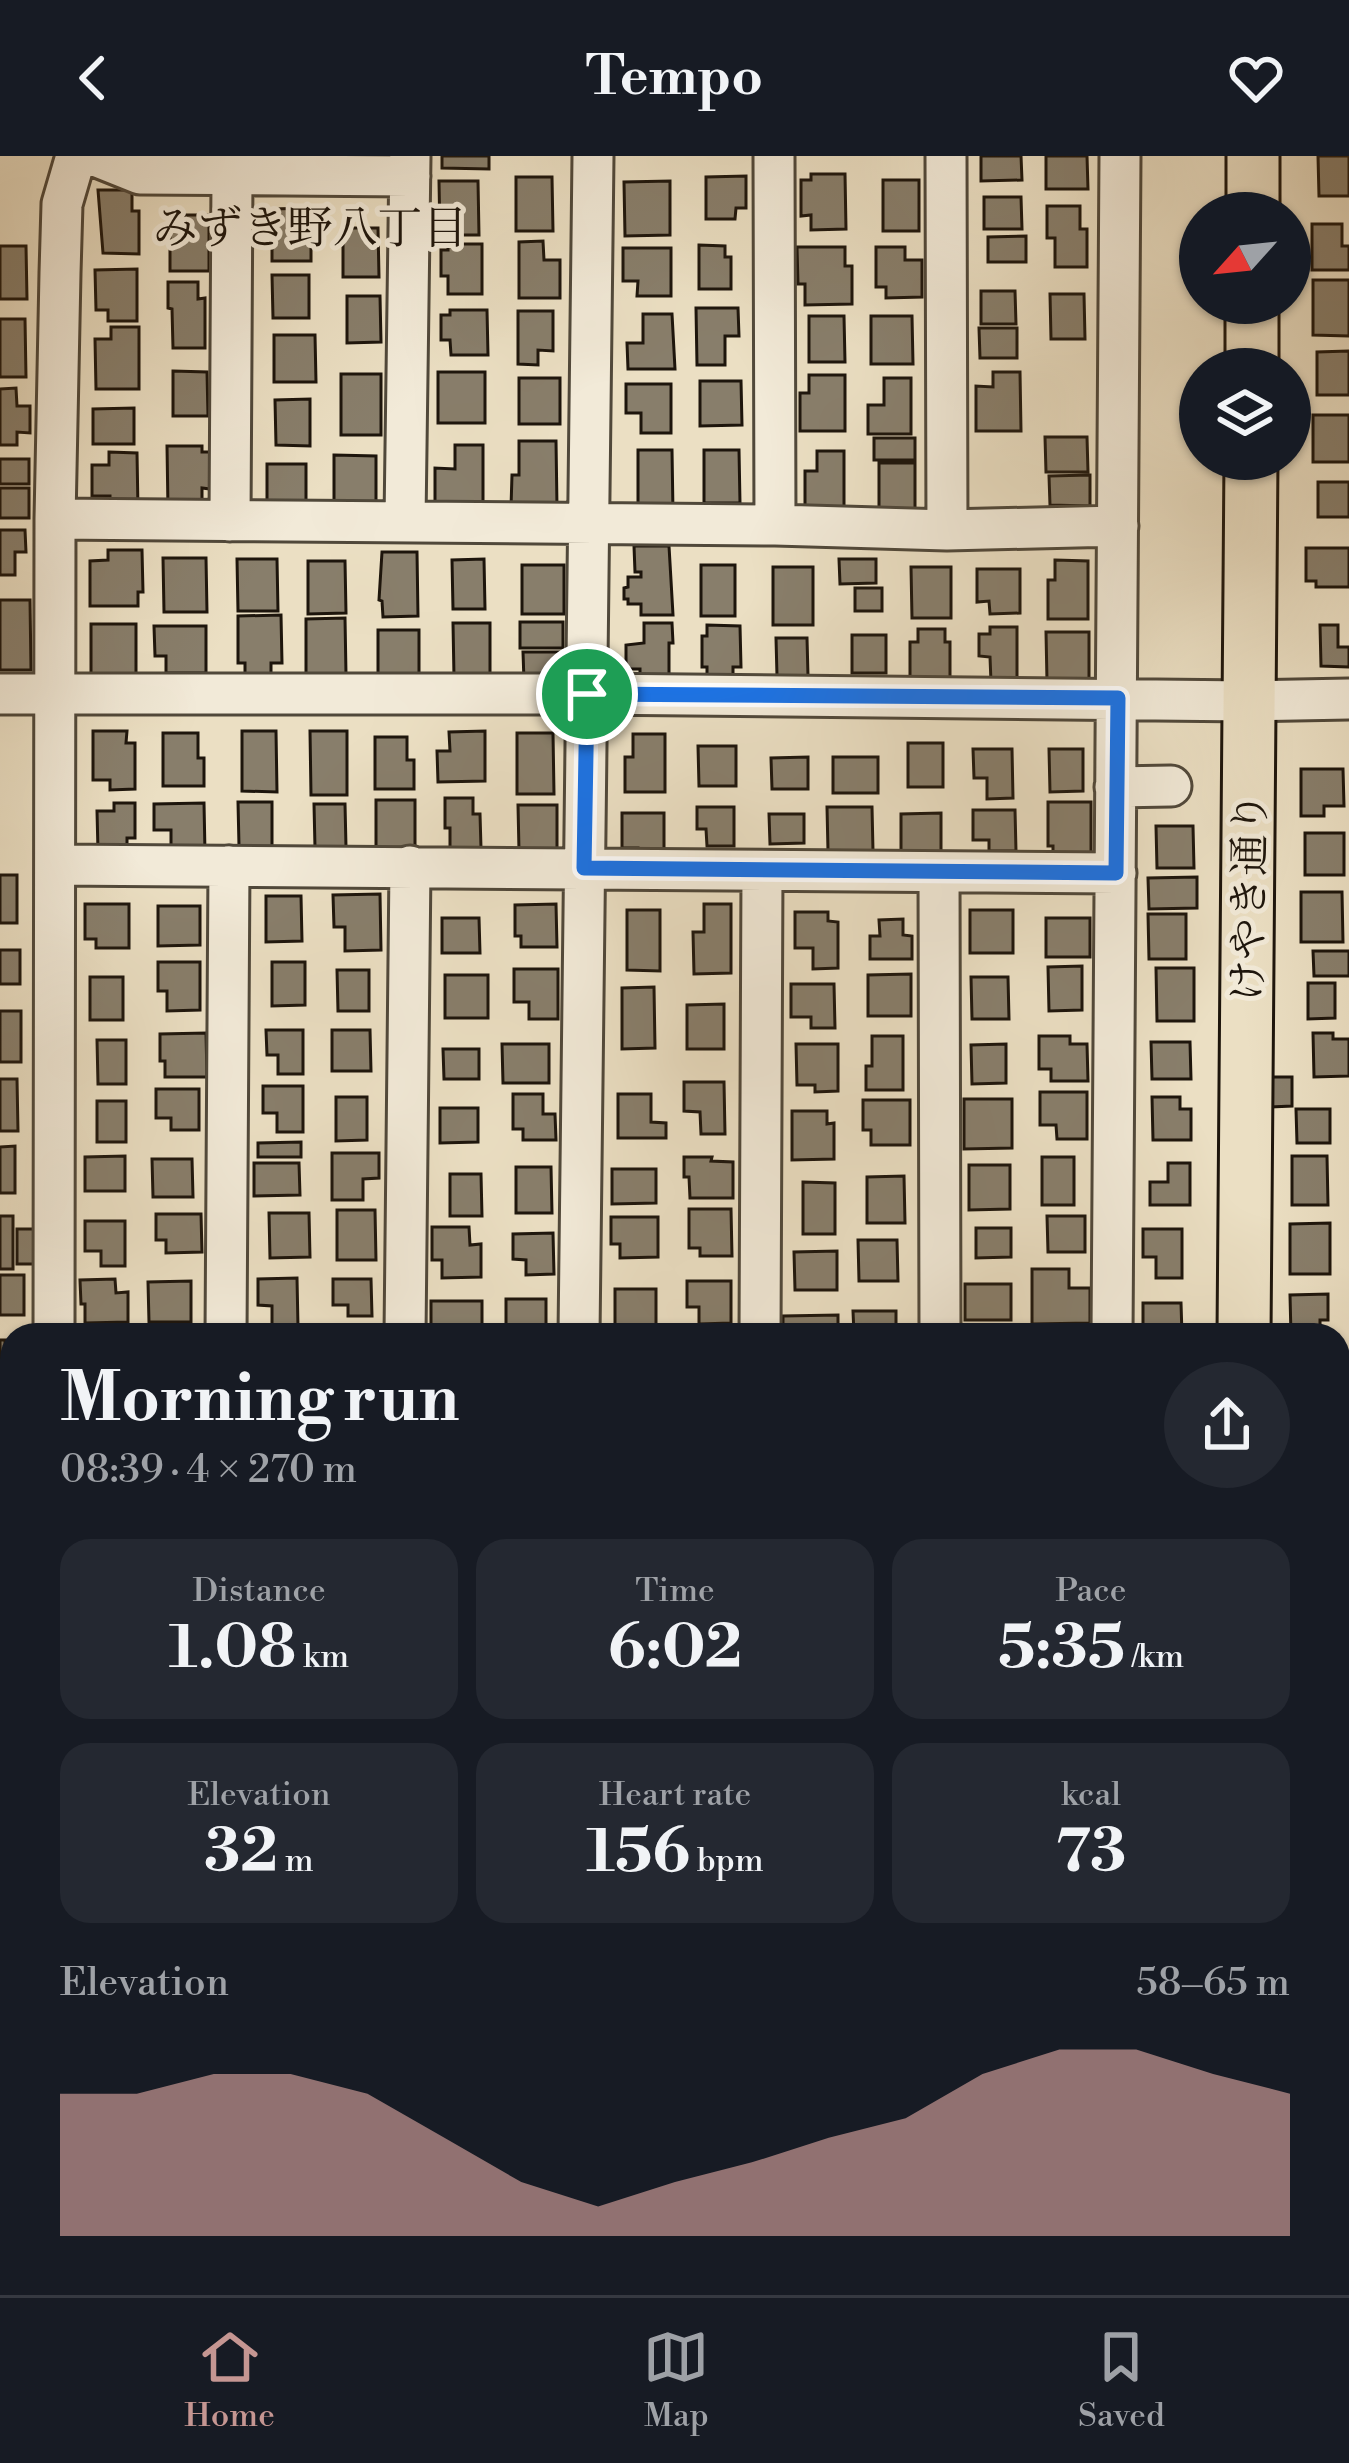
<!DOCTYPE html>
<meta charset="utf-8">
<style>
:root{--surface:#171b24;--page:#242831;--text:#f1f3f6;--muted:#9ea1a6;--line:#363941;--accent:#c59692}
body{margin:0;font-family:"Libre Bodoni","Noto Serif JP",serif;background:var(--page);color:var(--text);height:100vh;display:flex;flex-direction:column;font-size:45px;white-space:nowrap}
*{box-sizing:border-box;margin:0}
p{font-size:39px;color:var(--muted)}
.icon{flex:none;width:66px;height:66px;fill:none;stroke:currentColor;stroke-width:2;stroke-linecap:round;stroke-linejoin:round}
.map{position:relative;flex:1;overflow:hidden}
.sheet{position:absolute;left:0px;top:1167px;width:1350px;height:972px;display:flex;flex-direction:column;background:var(--surface);border-radius:36px 36px 0 0;box-shadow:0 3px 9px #0004}
.sheet>*{flex:none}
.needle{width:78px;rotate:243deg}
.controls{position:absolute;left:1179px;top:36px;display:grid;gap:24px}
.controls a{display:grid;place-items:center;width:132px;height:132px;border-radius:50%;background:var(--surface);box-shadow:0 3px 9px #0004;font-size:60px}
.pin{position:absolute;display:grid;place-items:center;width:102px;height:102px;color:#fff;margin:-51px;border:6px solid #fff;border-radius:50%;box-shadow:0 3px 12px #0007}
.round{display:grid;place-items:center;flex:none;width:126px;height:126px;border-radius:63px;background:var(--page)}
.summary{display:flex;align-items:center;justify-content:space-between;height:204px;padding:0 60px}
h1{font-size:66px;font-weight:700;line-height:90px}
.figures{display:grid;grid-template-columns:repeat(3,1fr);gap:18px;height:204px;padding:12px 60px}
.figures div{display:grid;align-content:center;border-radius:30px;background:var(--page);text-align:center}
.figures b{font-size:60px;font-weight:700}
.figures small{font-size:33px;font-weight:400}
.figures p{font-size:33px}
.chart{height:336px;padding:24px 60px}
.chart p{display:flex;justify-content:space-between}
.chart svg{width:100%;height:216px;margin-top:12px;fill:var(--accent);opacity:.7}
header{display:flex;justify-content:space-between;align-items:center;height:156px;padding:0 60px;background:var(--surface);font-size:54px;font-weight:700}
.dock{display:flex;justify-content:space-around;align-items:center;height:168px;border-top:3px solid var(--line);background:var(--surface);font-size:33px;color:var(--muted)}
.dock a{display:grid;justify-items:center;gap:6px}
.dock .selected{color:var(--accent)}
.map>svg:first-child{display:block}
.green{fill:#c8bda4;stroke:#726958;stroke-width:3}
.building{fill:#887e6b;stroke:#1d150c;stroke-width:3}
.lines{fill:none;stroke-linecap:round;stroke-linejoin:round}
.minor-casing{stroke:#50483a;stroke-width:45}
.major-casing{stroke:#1d150c;stroke-width:57}
.minor{stroke:#f2ead8;stroke-width:39}
.major{stroke:#ebdfc3;stroke-width:51}
.route-casing{stroke:#fff;stroke-width:24}
.route{stroke:#1a73e8;stroke-width:15}
.labels{text-anchor:middle;stroke-width:10;stroke-linejoin:round;paint-order:stroke}
.street-label{font-size:42px;fill:#1d150c;stroke:#f2ead8}
.neighbourhood-label{font-size:45px;fill:#1d150c;stroke:#f2ead8}
</style>
<header><svg class="icon" aria-label="back" viewBox="0 0 24 24"><path d="M15 5l-7 7 7 7"/></svg>Tempo<svg class="icon" aria-label="heart" viewBox="0 0 24 24"><path d="M12 20l-8-8c-3-5 5-10 8-4 3-6 11-1 8 4z"/></svg></header>
<div class="map">
<svg width="1349" height="2139" viewBox="0 0 1349 2139">
<rect width="100%" height="100%" fill="#ebdfc3"/>
<filter id="stains"><feTurbulence type="fractalNoise" baseFrequency=".00167" numOctaves="4"/><feColorMatrix values="0 0 0 0 .2 0 0 0 0 .09 0 0 0 0 .02 0 0 0 .5 -.17"/></filter>
<radialGradient id="worn" r=".72"><stop offset=".6" stop-color="#630" stop-opacity="0"/><stop offset="1" stop-color="#630" stop-opacity=".3"/></radialGradient>
<path class="green" d="M0,1338H12V1912L0,1913Z"/>
<path class="building" d="M442,0H489V13L442,12Z
M981,0H1021L1022,24L981,25Z
M1046,0H1087L1088,33H1046Z
M1318,0H1349V40H1319Z
M811,18H845L846,73L811,74V59L801,60V24H811Z
M746,20V52H736L735,63H706V21Z
M516,21H552L553,75H516Z
M883,24H919V75H883Z
M439,25H478L479,79H440Z
M670,25V79L625,80L624,26Z
M98,34H132V55H139V98L103,97Z
M984,41H1021L1022,73H984Z
M1047,50H1080V73H1087V111H1055V82H1047Z
M311,52V105H272V53Z
M170,59H209V115H170Z
M1312,68H1342V90H1349V114H1312Z
M343,72H378L379,121H343Z
M1026,80V106H988V81Z
M543,85L544,104H560V142H519V86Z
M448,88H482V138H448V120H441V94H448Z
M699,89L725,90V101H731V133H699Z
M0,90H26L27,143H0Z
M797,91H845V110H852V148L805,149V128H798Z
M876,91H905V104H922V141L886,142V131H876Z
M623,92H671V140H637L638,125H623Z
M137,113V165H108V154H96L95,114Z
M272,119H309V162H273Z
M1313,124H1349V180L1313,179Z
M168,126H198V143L205,142V192H173L172,153L168,152Z
M981,135H1015L1016,168H981Z
M1050,138H1084L1085,183H1051Z
M347,140H380L381,186L347,187Z
M696,152H738L739,180H725V209H697Z
M450,154H487L488,199H451L450,184H441V159H450Z
M518,155H553V195L538,194V209L518,208Z
M643,158H672L675,213H628L627,187H643Z
M809,160H844L845,206H809Z
M871,160H912L913,208H871Z
M0,163H25L26,221H0Z
M111,171H139V233H96L95,183H111Z
M979,172H1017V202H980Z
M274,179H315L316,226H274Z
M1349,195V239H1317V196Z
M173,215L207,216L208,260H173Z
M438,216H485V267H438Z
M993,216H1020L1021,275H976V230L993,231Z
M341,218H381V279H341Z
M809,219H845V275H800V237H809Z
M519,222H560V268H519Z
M884,222H911V278H868V249H884Z
M700,225H741L742,269L700,270Z
M626,228H671V277H641V257H626Z
M16,232L17,250H30V277L17,276V289H0V233Z
M310,243V290L276,289L275,244Z
M134,252V288H93V253Z
M1313,259H1349V306H1313Z
M1045,281H1087L1088,316H1046Z
M874,282H915V304H874Z
M519,285H556L557,351H511L512,319H519Z
M455,289H483V352H435V312L455,313Z
M167,290H202V296H210V333L202,332V353H168Z
M638,294H672L673,356H638Z
M704,294H739L740,347H704Z
M817,295H844V357H805V315H817Z
M109,296L137,297L138,353H110V340H92V309H109Z
M334,299L376,300V349H334Z
M0,303H29V328H0Z
M879,307H915V353H879Z
M267,308H306V356L267,357Z
M1090,319V350L1050,349L1049,320Z
M1318,326H1349V361H1318Z
M0,332H29V362H0Z
M0,374H25L26,396H15V419H0Z
M634,390H669L673,459H641V448H628V443H624V432L628,431V421H641V416H635Z
M1306,392H1349V431H1316V425H1306Z
M108,394H142L143,436H138V450H90V405L108,404Z
M382,396H417L418,460L383,461L382,445L379,444Z
M163,402H206L207,456H164Z
M237,403H277L278,455H238Z
M484,403L485,453H453L452,404Z
M839,403H876V427L840,428Z
M1055,404L1088,405V463H1048V424H1055Z
M308,405H345L346,457L308,458Z
M522,409H564V458H522Z
M701,409H735V460H701Z
M773,411H813V469H773Z
M911,411H951V462H912Z
M977,413H1020V457L990,458L989,445L977,446Z
M855,432H882V455H855Z
M0,444H30L31,514H0Z
M281,459L282,507H271V521H245V507H238V460Z
M345,462L346,518H306V463Z
M520,466H563V492H520Z
M453,467H490V521H454Z
M644,467H672L673,487H669V526H640V513H626V489L644,487Z
M91,468H136V521H91Z
M707,469L740,470L741,511H733V524H707V511H702V480H707Z
M1320,469H1338V491H1349V511L1321,510Z
M154,470H206V517H166V500H155Z
M990,471H1017V525L991,526L990,501L979,500V478H990Z
M918,473H945V486H950V522H910V486H918Z
M378,474H419V520L378,521Z
M1046,476H1089V525H1047Z
M852,479H886V517H852Z
M776,482H807L808,520H777Z
M523,496H559V525H524Z
M93,575H127L126,587H135V633L110,634V624H93Z
M242,575H276L277,636L242,635Z
M310,575H347V639H311Z
M485,575V625L438,626L437,595H450L449,576Z
M163,577H198V602H204V630H163Z
M517,577H553L554,638H517Z
M633,578H665V636H625V601H633Z
M375,581H407V604H414V633H375Z
M908,587H943V631H908Z
M698,590H736V630H699Z
M973,593H1012L1013,642L987,643V622H974Z
M1049,593H1083V635L1050,636Z
M808,601V633H772L771,602Z
M833,601H878V637H833Z
M1301,613H1343L1344,650H1324V660H1301Z
M445,642H473V658H480L481,692H450V672H445Z
M376,644H415V691L376,692Z
M238,646H272V700H249V690H239Z
M1048,646H1091V697L1053,698V690H1048Z
M114,647H135V682H127V695H98L97,655H114Z
M204,647L205,697H171V674H154V648Z
M314,648H345L346,691L315,692Z
M518,649H557V694L519,695Z
M697,651H734V690H707L706,673H697Z
M827,651H872L873,695H828Z
M973,654H1015L1016,695H989V684H973Z
M622,657H664V703H638V692H622Z
M941,657V700H901V658Z
M769,658H804V687L770,688Z
M1156,670H1193L1194,712H1157Z
M1305,677H1344V719H1305Z
M0,719H17V767H0Z
M1197,721V752L1149,753L1148,722Z
M1301,736H1342L1343,786H1301Z
M380,738L381,794L345,795V771H334L333,739Z
M266,740H301L302,785L266,786Z
M85,748H129V792H96V783H85Z
M556,748L557,791H521V780H515V749Z
M704,748H731V817L694,818L693,776H704Z
M158,750H200V789L158,790Z
M627,754H660V815L627,814Z
M970,754H1013V797H970Z
M795,756H828V765L838,766V812L813,813V792H795Z
M1148,758H1186V803H1149Z
M442,762H479L480,797H442Z
M1046,762H1090V801H1046Z
M903,763V779L912,780V803H870V780H880L879,764Z
M0,794H20V828H0Z
M1313,795H1349V820H1314Z
M158,806H200V854L167,855V835H158Z
M272,806H305V849L272,850Z
M1082,810V854L1049,855L1048,811Z
M1156,812H1194V865H1157Z
M514,813H558V863H529V846H514Z
M337,814H369V855H338Z
M911,818V860H868V819Z
M445,819H488V862H445Z
M90,821H123V864H90Z
M971,821H1008L1009,863H972Z
M1308,827H1335V862L1308,863Z
M791,828H834L835,872H811V861H791Z
M654,831L655,892L622,893V832Z
M724,848V893H687V849Z
M0,855H21V906H0Z
M266,874H303V918H278V899H267Z
M332,874H370L371,915H332Z
M206,877L207,921H165V905H160V878Z
M1313,877H1333V883H1349V920L1314,921Z
M872,880H903V934H866V910H872Z
M1039,880H1070V888H1087L1088,925H1051V913H1039Z
M97,884H126V928H98Z
M1151,886H1190L1191,923H1152Z
M502,888H549V927H503Z
M796,888H838V935L815,936V929H797Z
M1006,888V927L972,928L971,889Z
M443,893H479V923H444Z
M1268,921H1292V950L1268,951Z
M0,923H17L18,975H0Z
M684,926H724L725,978H701L700,956L684,955Z
M263,930H303V976H277V957H263Z
M156,933H199V974H171V962H156Z
M1040,936H1087V983H1057L1056,969H1040Z
M513,938H543V958H555L556,984H523V973H513Z
M618,938H651V966L666,967V982H618Z
M336,941H367V984L336,985Z
M1152,941H1180V953H1191V984H1153Z
M964,943H1012V992L964,993Z
M863,944H910V989H871V974H863Z
M97,945H126V986H97Z
M440,952H478V986L440,987Z
M1296,953H1330V987H1297Z
M792,955H827V968L834,967V1003L792,1004Z
M301,986V1001H258V987Z
M15,990V1037H0V991Z
M332,997H379V1022L363,1023V1044H332Z
M125,1000V1035H85V1001Z
M1292,1000H1327L1328,1049H1292Z
M684,1001H712L711,1005L733,1006V1042H690L689,1021H684Z
M1042,1001H1074V1049H1042Z
M152,1003H192L193,1041H153Z
M254,1007H299L300,1039L254,1040Z
M1168,1007H1190V1049H1150V1026H1168Z
M969,1009H1010V1053L969,1054Z
M516,1011H551L552,1057H516Z
M612,1013H656V1047L612,1048Z
M450,1018H481L482,1060H450Z
M904,1020L905,1067H867V1021Z
M803,1026L835,1027V1078H803Z
M689,1053H731L732,1100H700V1092H689Z
M337,1054H375L376,1104H337Z
M269,1057H309L310,1101L270,1102Z
M156,1058H201L202,1096L166,1097V1084H156Z
M0,1060H13V1113H0Z
M1047,1060H1085V1096H1048Z
M611,1061H658V1101L620,1102V1088H611Z
M85,1065H125V1110H101V1095H85Z
M1330,1067V1118H1290V1068Z
M432,1071H469L470,1089L481,1088V1121L442,1122V1104H432Z
M976,1072H1011V1101L976,1102Z
M17,1073H34L35,1108H17Z
M1143,1073H1182V1122H1156V1101H1143Z
M553,1077L554,1118L526,1119V1104L513,1103V1078Z
M858,1084H897L898,1125H859Z
M837,1095V1134H795L794,1096Z
M1032,1113H1069V1132H1090V1167L1032,1168Z
M0,1119H24V1159H0Z
M297,1122L298,1171H272V1150L258,1149V1123Z
M115,1123L116,1137L128,1136V1166L85,1167V1148H81L80,1124Z
M333,1123H371L372,1160H348V1149H333Z
M191,1125V1166H149L148,1126Z
M687,1125H731V1167L699,1168V1151H687Z
M965,1128H1011V1164H965Z
M615,1133H656V1172H615Z
M1328,1138V1164H1320V1179H1291L1290,1139Z
M506,1143H546V1179H506Z
M431,1145H482V1179H431Z
M1143,1147H1181L1182,1179H1143Z
M853,1155H896V1179H854Z
M838,1159V1179H783V1160Z
M0,1184H5V1197L12,1198V1248H0Z
M12,1264V1311H0V1265Z"/>
<g class="lines">
<defs>
<path id="minor" d="M95,0L140,18L410,20
M774,0L775,369
M946,0L947,374
M55,363L775,369L947,374L1118,370
M230,365L232,21
M405,365L410,0
M0,538H587L1249,545L1349,543
M1115,631L1171,630
M56,709C410,711 763,715 1116,717
M939,716L940,1179
M54,1179L55,363L60,117L62,48L76,0
M226,1179L229,710
M405,1179L410,710
M579,1179L593,0
M760,1179L762,716
M1112,1179L1120,0
M1338,1363L1349,1364
M1338,2001L1342,2005
M1338,2083H1349
M1239,2139V2127"/>
<path id="major" d="M1253,57V0
M1252,213V147
M1244,1179L1251,303
M0,2072L12,2073"/>
</defs>
<use href="#minor" class="minor-casing"/>
<use href="#major" class="major-casing"/>
<use href="#minor" class="minor"/>
<use href="#major" class="major"/>
</g>
<g class="lines">
<defs>
<path id="route" d="M587,538L1118,542L1116,717L584,712Z"/>
</defs>
<use href="#route" class="route-casing"/>
<use href="#route" class="route"/>
</g>
<g class="labels">
<g class="street-label">
<text transform="translate(1248 741) rotate(-89)" y="15">けやき通り</text>
</g>
<g class="neighbourhood-label">
<text x="310" y="87">みずき野八丁目</text>
</g>
</g>
<rect width="100%" height="100%" filter="url(#stains)"/>
<rect width="100%" height="100%" fill="url(#worn)"/>
</svg>
<div class="controls">
<a><svg class="needle" viewBox="-14 -14 28 28"><path d="M0-13l5 13h-10z" fill="#e53935"/><path d="M0 13l5-13h-10z" fill="#9ea1a6"/></svg></a>
<a><svg class="icon" aria-label="layers" viewBox="0 0 24 24"><path d="M12 4l9 5-9 5-9-5zM3 14l9 5 9-5"/></svg></a>
</div>
<div class="pin" style="left:587px;top:538px;background:#1e9e55"><svg class="icon" aria-label="arrive" viewBox="0 0 24 24"><path d="M6 21V4h12l-3 4 3 4H6"/></svg></div>
<section class="sheet">
<div class="summary"><div><h1>Morning run</h1><p>08:39 · 4 × 270 m</p></div><a class="round"><svg class="icon" aria-label="share" viewBox="0 0 24 24"><path d="M12 15V3M7 8l5-5 5 5M5 13v7h14v-7"/></svg></a></div>
<div class="figures">
<div><p>Distance</p><b>1.08<small> km</small></b></div>
<div><p>Time</p><b>6:02</b></div>
<div><p>Pace</p><b>5:35<small> /km</small></b></div>
</div>
<div class="figures">
<div><p>Elevation</p><b>32<small> m</small></b></div>
<div><p>Heart rate</p><b>156<small> bpm</small></b></div>
<div><p>kcal</p><b>73</b></div>
</div>
<div class="chart"><p><span>Elevation</span>58–65 m</p>
<svg viewBox="0 0 160 44" preserveAspectRatio="none"><path d="M0 44V15L10 15L20 11L30 11L40 15L50 24L60 33L70 38L80 33L90 29L100 24L110 20L120 11L130 6L140 6L150 11L160 15V44z"/></svg>
</div>
</section>
</div>
<nav class="dock">
<a class="selected"><svg class="icon" aria-label="home" viewBox="0 0 24 24"><path d="M3 11l9-7 9 7M6 9v11h12V9"/></svg>Home</a>
<a><svg class="icon" aria-label="map" viewBox="0 0 24 24"><path d="M3 6l6-2 6 2 6-2v14l-6 2-6-2-6 2zM9 4v14M15 6v14"/></svg>Map</a>
<a><svg class="icon" aria-label="saved" viewBox="0 0 24 24"><path d="M7 4h10v16l-5-4-5 4z"/></svg>Saved</a>
</nav>
